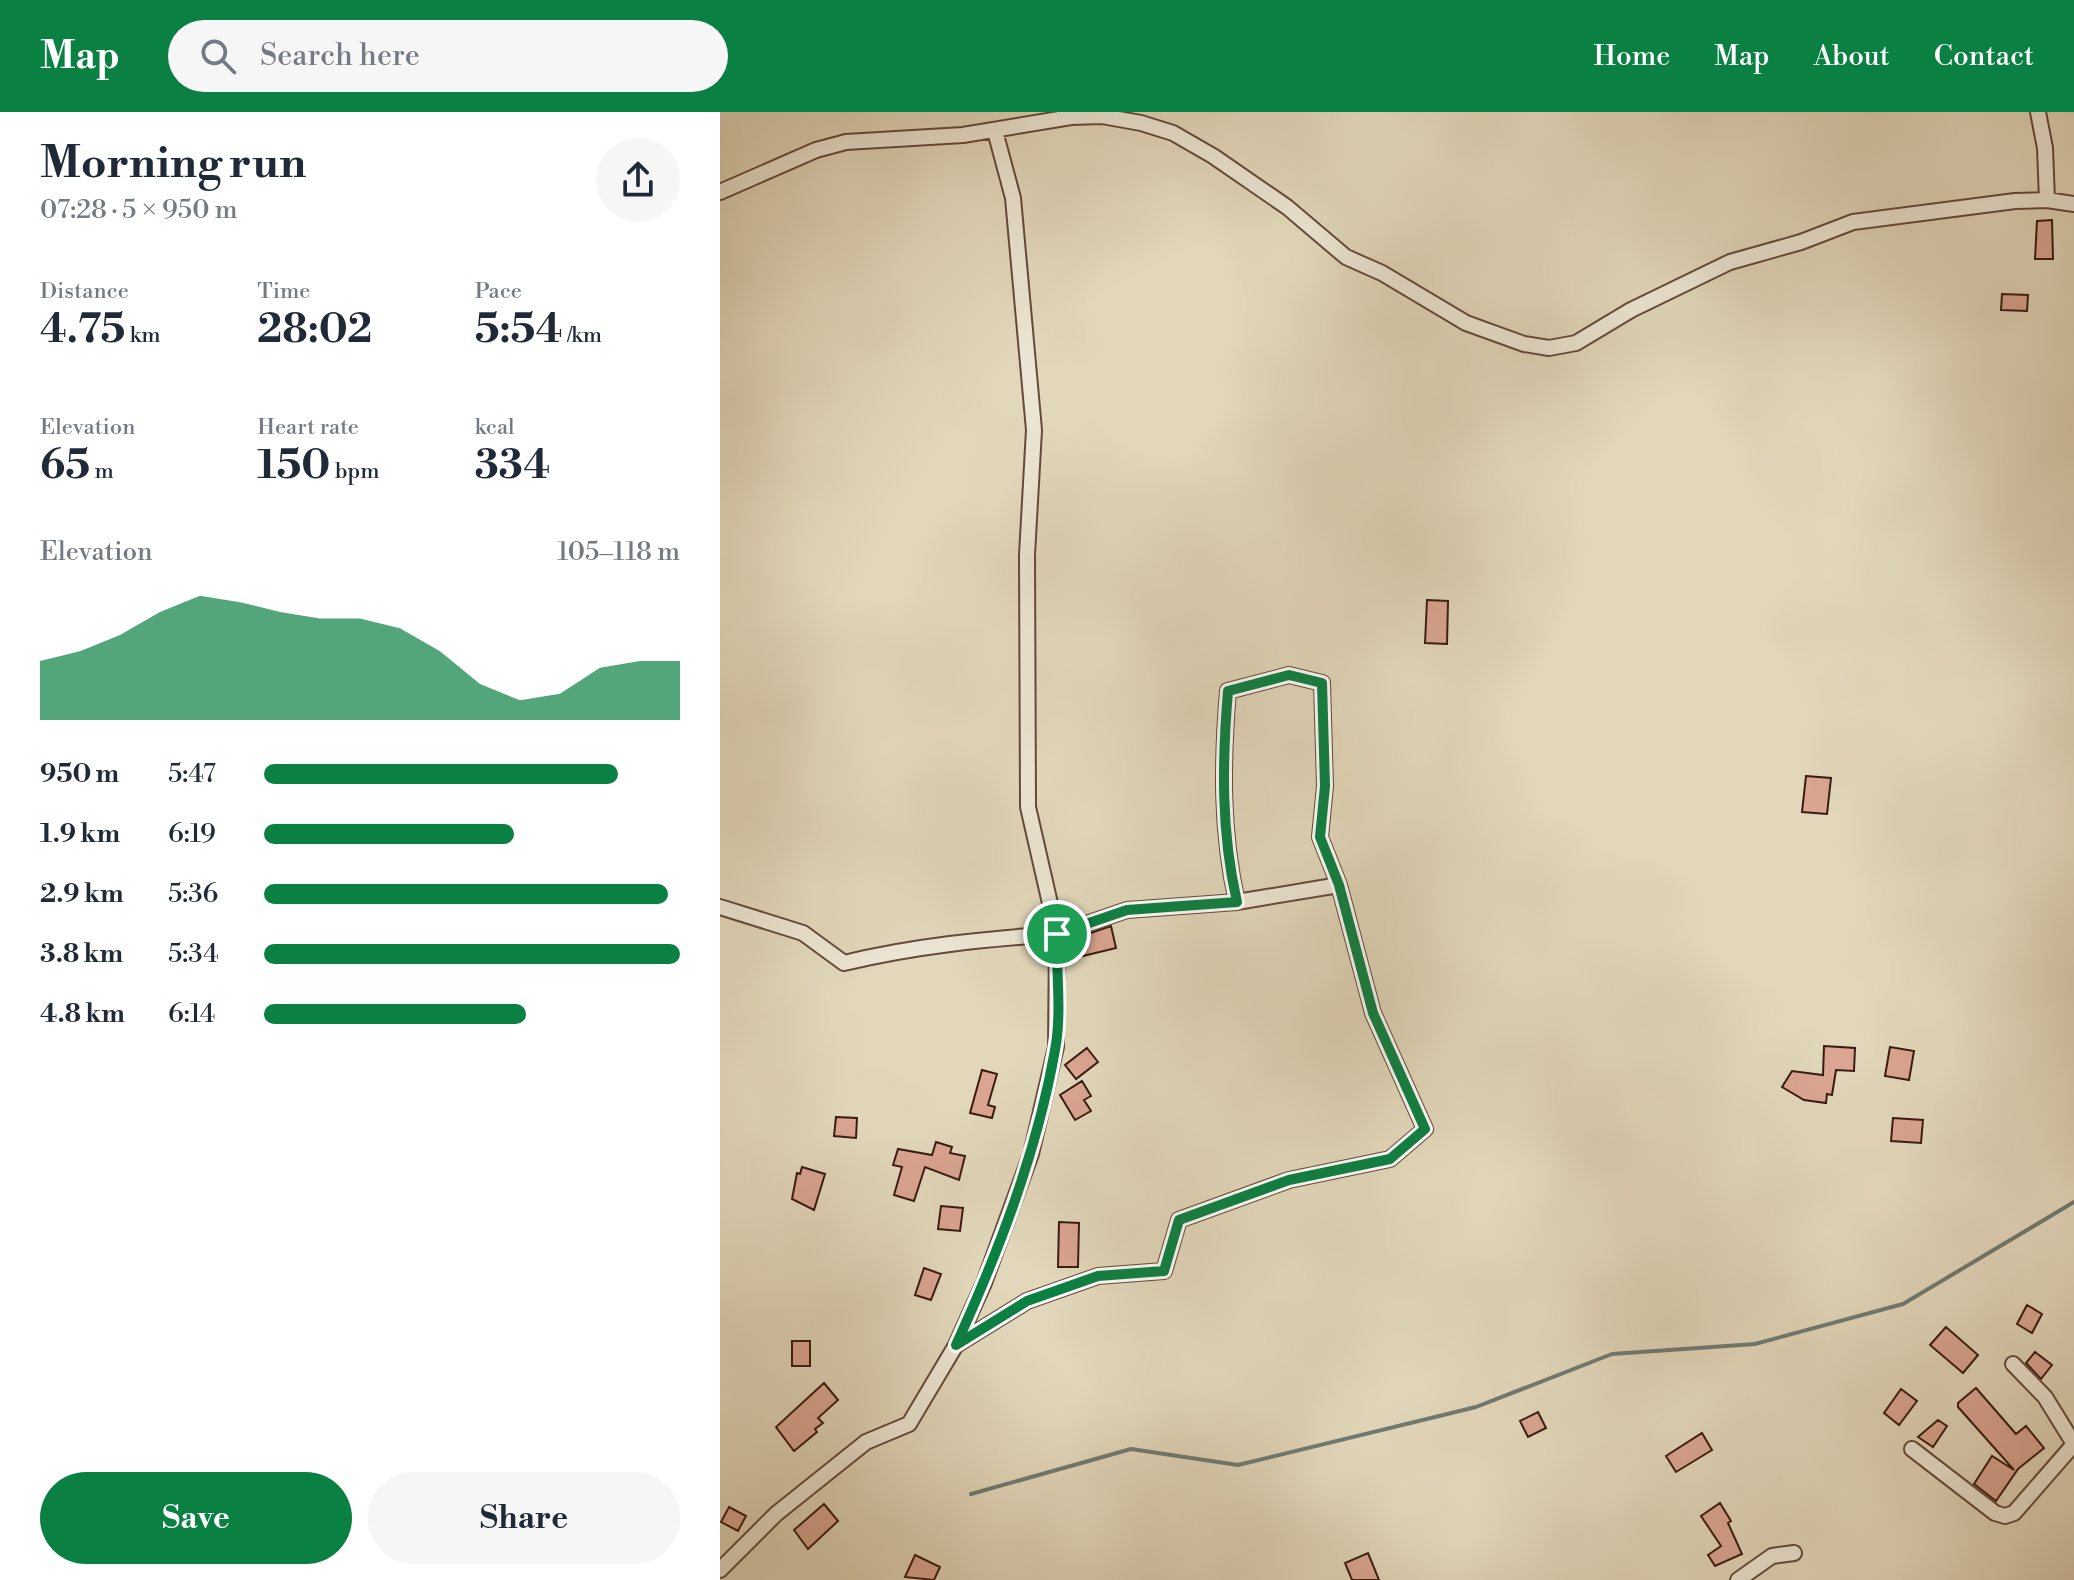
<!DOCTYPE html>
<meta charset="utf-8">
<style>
:root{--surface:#fff;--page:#f6f6f7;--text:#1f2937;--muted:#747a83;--accent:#0b8043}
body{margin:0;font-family:"Libre Bodoni",serif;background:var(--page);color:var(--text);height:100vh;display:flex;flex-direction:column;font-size:30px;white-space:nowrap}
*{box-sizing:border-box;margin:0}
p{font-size:26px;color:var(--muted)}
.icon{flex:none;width:44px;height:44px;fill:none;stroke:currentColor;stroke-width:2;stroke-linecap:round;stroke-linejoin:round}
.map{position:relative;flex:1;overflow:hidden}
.side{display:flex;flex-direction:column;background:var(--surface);width:720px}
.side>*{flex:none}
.pin{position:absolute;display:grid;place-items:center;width:68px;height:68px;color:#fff;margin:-34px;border:4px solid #fff;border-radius:50%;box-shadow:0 2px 8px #0007}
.round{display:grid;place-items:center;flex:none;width:84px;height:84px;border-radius:42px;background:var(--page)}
.summary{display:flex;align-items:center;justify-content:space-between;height:136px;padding:0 40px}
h1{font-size:44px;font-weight:700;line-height:60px}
.figures{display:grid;grid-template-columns:repeat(3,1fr);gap:12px;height:136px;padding:8px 40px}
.figures div{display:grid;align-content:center}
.figures b{font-size:40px;font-weight:700}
.figures small{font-size:22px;font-weight:400}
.figures p{font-size:22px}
.chart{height:224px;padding:16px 40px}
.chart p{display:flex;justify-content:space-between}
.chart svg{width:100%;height:144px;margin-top:8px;fill:var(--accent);opacity:.7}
.cta{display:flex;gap:16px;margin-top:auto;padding:16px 40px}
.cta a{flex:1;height:92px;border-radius:48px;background:var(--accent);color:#fff;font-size:32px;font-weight:700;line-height:92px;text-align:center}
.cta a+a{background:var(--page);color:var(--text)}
ul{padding:0 40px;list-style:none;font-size:26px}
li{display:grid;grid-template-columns:128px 96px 1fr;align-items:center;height:60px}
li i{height:20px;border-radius:10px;background:var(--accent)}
header{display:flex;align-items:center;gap:48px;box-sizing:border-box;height:112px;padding:0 40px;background:var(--accent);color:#fff}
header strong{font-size:38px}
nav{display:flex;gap:44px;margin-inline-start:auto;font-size:28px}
.search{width:560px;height:72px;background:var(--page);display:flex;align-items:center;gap:20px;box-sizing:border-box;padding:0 28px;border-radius:44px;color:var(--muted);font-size:30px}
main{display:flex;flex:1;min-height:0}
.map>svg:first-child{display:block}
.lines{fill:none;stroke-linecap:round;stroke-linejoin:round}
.stream{stroke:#707a71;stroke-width:4}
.building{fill:#daa592;stroke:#391b0f;stroke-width:2}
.minor-casing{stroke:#634a3a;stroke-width:18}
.minor{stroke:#ece5d3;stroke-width:14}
.route-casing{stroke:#fff;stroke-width:16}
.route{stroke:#0b8043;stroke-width:10}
</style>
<header>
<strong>Map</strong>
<div class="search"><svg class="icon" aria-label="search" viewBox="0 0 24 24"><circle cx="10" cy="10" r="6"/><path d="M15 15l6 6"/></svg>Search here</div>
<nav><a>Home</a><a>Map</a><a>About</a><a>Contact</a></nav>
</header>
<main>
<section class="side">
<div class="summary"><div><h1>Morning run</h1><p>07:28 · 5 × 950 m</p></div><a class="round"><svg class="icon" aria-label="share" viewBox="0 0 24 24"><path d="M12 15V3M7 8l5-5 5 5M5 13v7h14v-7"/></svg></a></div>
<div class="figures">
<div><p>Distance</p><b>4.75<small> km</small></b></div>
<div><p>Time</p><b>28:02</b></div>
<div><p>Pace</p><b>5:54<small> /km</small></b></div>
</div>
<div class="figures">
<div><p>Elevation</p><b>65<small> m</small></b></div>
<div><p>Heart rate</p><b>150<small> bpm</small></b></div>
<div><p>kcal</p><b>334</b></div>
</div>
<div class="chart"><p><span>Elevation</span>105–118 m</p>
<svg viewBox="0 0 160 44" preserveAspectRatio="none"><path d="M0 44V26L10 23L20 18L30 11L40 6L50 8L60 11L70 13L80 13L90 16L100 23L110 33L120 38L130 36L140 28L150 26L160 26V44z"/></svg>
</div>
<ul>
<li><b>950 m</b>5:47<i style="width:85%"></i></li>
<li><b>1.9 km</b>6:19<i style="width:60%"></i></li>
<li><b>2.9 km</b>5:36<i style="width:97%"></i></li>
<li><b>3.8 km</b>5:34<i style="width:100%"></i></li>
<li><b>4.8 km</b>6:14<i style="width:63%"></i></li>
</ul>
<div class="cta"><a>Save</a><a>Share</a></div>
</section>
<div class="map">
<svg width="1354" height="1468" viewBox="0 0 1354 1468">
<rect width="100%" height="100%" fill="#e2d7bb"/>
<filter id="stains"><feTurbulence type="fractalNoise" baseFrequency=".0025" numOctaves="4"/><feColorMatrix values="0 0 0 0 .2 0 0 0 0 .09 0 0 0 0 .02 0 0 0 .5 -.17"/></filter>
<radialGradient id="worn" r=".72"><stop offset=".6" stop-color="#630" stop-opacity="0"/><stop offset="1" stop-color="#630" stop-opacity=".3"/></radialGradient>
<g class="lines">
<path class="stream" d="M251,1382L411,1337L518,1353L756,1295L892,1242L1035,1232L1183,1192L1354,1090"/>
</g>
<path class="building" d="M1332,108L1333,147H1315L1317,109Z
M1282,182L1308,183L1307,199L1281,198Z
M707,488L728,489L727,532L705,531Z
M1086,664L1111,666L1107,702L1082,700Z
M391,814L396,836L363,844L359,825Z
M1104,934L1135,936L1134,959L1116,958L1112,983L1107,982L1106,991L1084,988L1062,975L1072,959L1103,963Z
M1170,935L1194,939L1189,968L1165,964Z
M367,936L378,950L356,967L345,953Z
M262,958L277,962L268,993L275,995L272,1006L250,1001Z
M362,969L371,984L364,988L371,999L355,1008L340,983Z
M116,1005L137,1006L136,1026L114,1024Z
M1173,1006L1203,1008L1201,1031L1171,1029Z
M216,1030L232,1035L230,1041L245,1044L239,1068L205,1055L194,1089L174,1083L182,1055L173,1053L178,1037L212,1043Z
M82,1055L105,1062L94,1098L72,1087L77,1061L80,1062Z
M221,1094L243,1096L240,1119L218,1117Z
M339,1110L359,1111L358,1155H338Z
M204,1156L221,1162L211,1188L195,1183Z
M1307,1193L1322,1202L1312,1221L1297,1212Z
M1226,1215L1258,1243L1243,1261L1210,1233Z
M72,1229H90V1254H72Z
M1315,1240L1332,1253L1321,1267L1306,1251Z
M104,1271L118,1288L98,1306L103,1311L95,1317L97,1320L74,1339L56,1315Z
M1256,1276L1296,1322L1306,1314L1324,1336L1298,1357L1276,1389L1254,1372L1272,1344L1294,1358L1238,1295V1291Z
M1181,1277L1197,1289L1179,1313L1164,1301Z
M818,1300L826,1316L808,1325L800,1309Z
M1218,1308L1227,1314L1213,1335L1198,1325Z
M982,1321L992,1338L956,1360L946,1344Z
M1000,1391L1011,1409L1008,1411L1022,1442L995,1454L988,1443L1001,1434L981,1404Z
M104,1392L118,1409L88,1437L74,1418Z
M9,1395L26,1404L18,1419L1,1410Z
M648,1441L659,1468H632L625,1451Z
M195,1443L220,1455L214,1468L185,1465Z"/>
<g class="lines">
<defs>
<path id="minor" d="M1318,0L1325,36L1327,88
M0,80L96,38L126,30L243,23L351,5L382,4L421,11L453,21L493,44L567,95L626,145L662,161L746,211L804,232L829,236L856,231L911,198L1010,150L1081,130L1133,110L1295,89L1327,88L1354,92
M517,790C501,720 502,651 508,579L569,563L602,571L605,674L600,725L619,773
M0,795L83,821L124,851C194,834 265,827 337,822L308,695L307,443L314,318L293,86L275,19
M1192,1337L1275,1401L1285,1404L1294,1401L1354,1332L1325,1285L1293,1252
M0,1458L56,1402L146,1330L189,1312L236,1233L264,1171L311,1042L336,935L337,822L407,798L517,790L619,773L653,901L705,1017L670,1047L569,1068L459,1108L444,1159L378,1164L307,1189L236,1233
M1018,1468L1052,1444L1074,1441"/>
</defs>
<use href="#minor" class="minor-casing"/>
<use href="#minor" class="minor"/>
</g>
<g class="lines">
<defs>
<path id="route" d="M569,563L602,571L605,674L600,725L619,773L653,901L705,1017L670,1047L569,1068L459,1108L444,1159L378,1164L307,1189L236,1233C279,1139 317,1040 335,938C342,902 336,860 337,822L407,798L517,790C501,720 502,651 508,579Z"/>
</defs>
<use href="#route" class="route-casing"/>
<use href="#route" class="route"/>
</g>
<rect width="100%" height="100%" filter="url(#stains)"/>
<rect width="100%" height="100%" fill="url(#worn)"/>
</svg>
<div class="pin" style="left:337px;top:822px;background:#1e9e55"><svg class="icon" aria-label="arrive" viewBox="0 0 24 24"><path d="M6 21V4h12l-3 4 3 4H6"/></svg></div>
</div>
</main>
